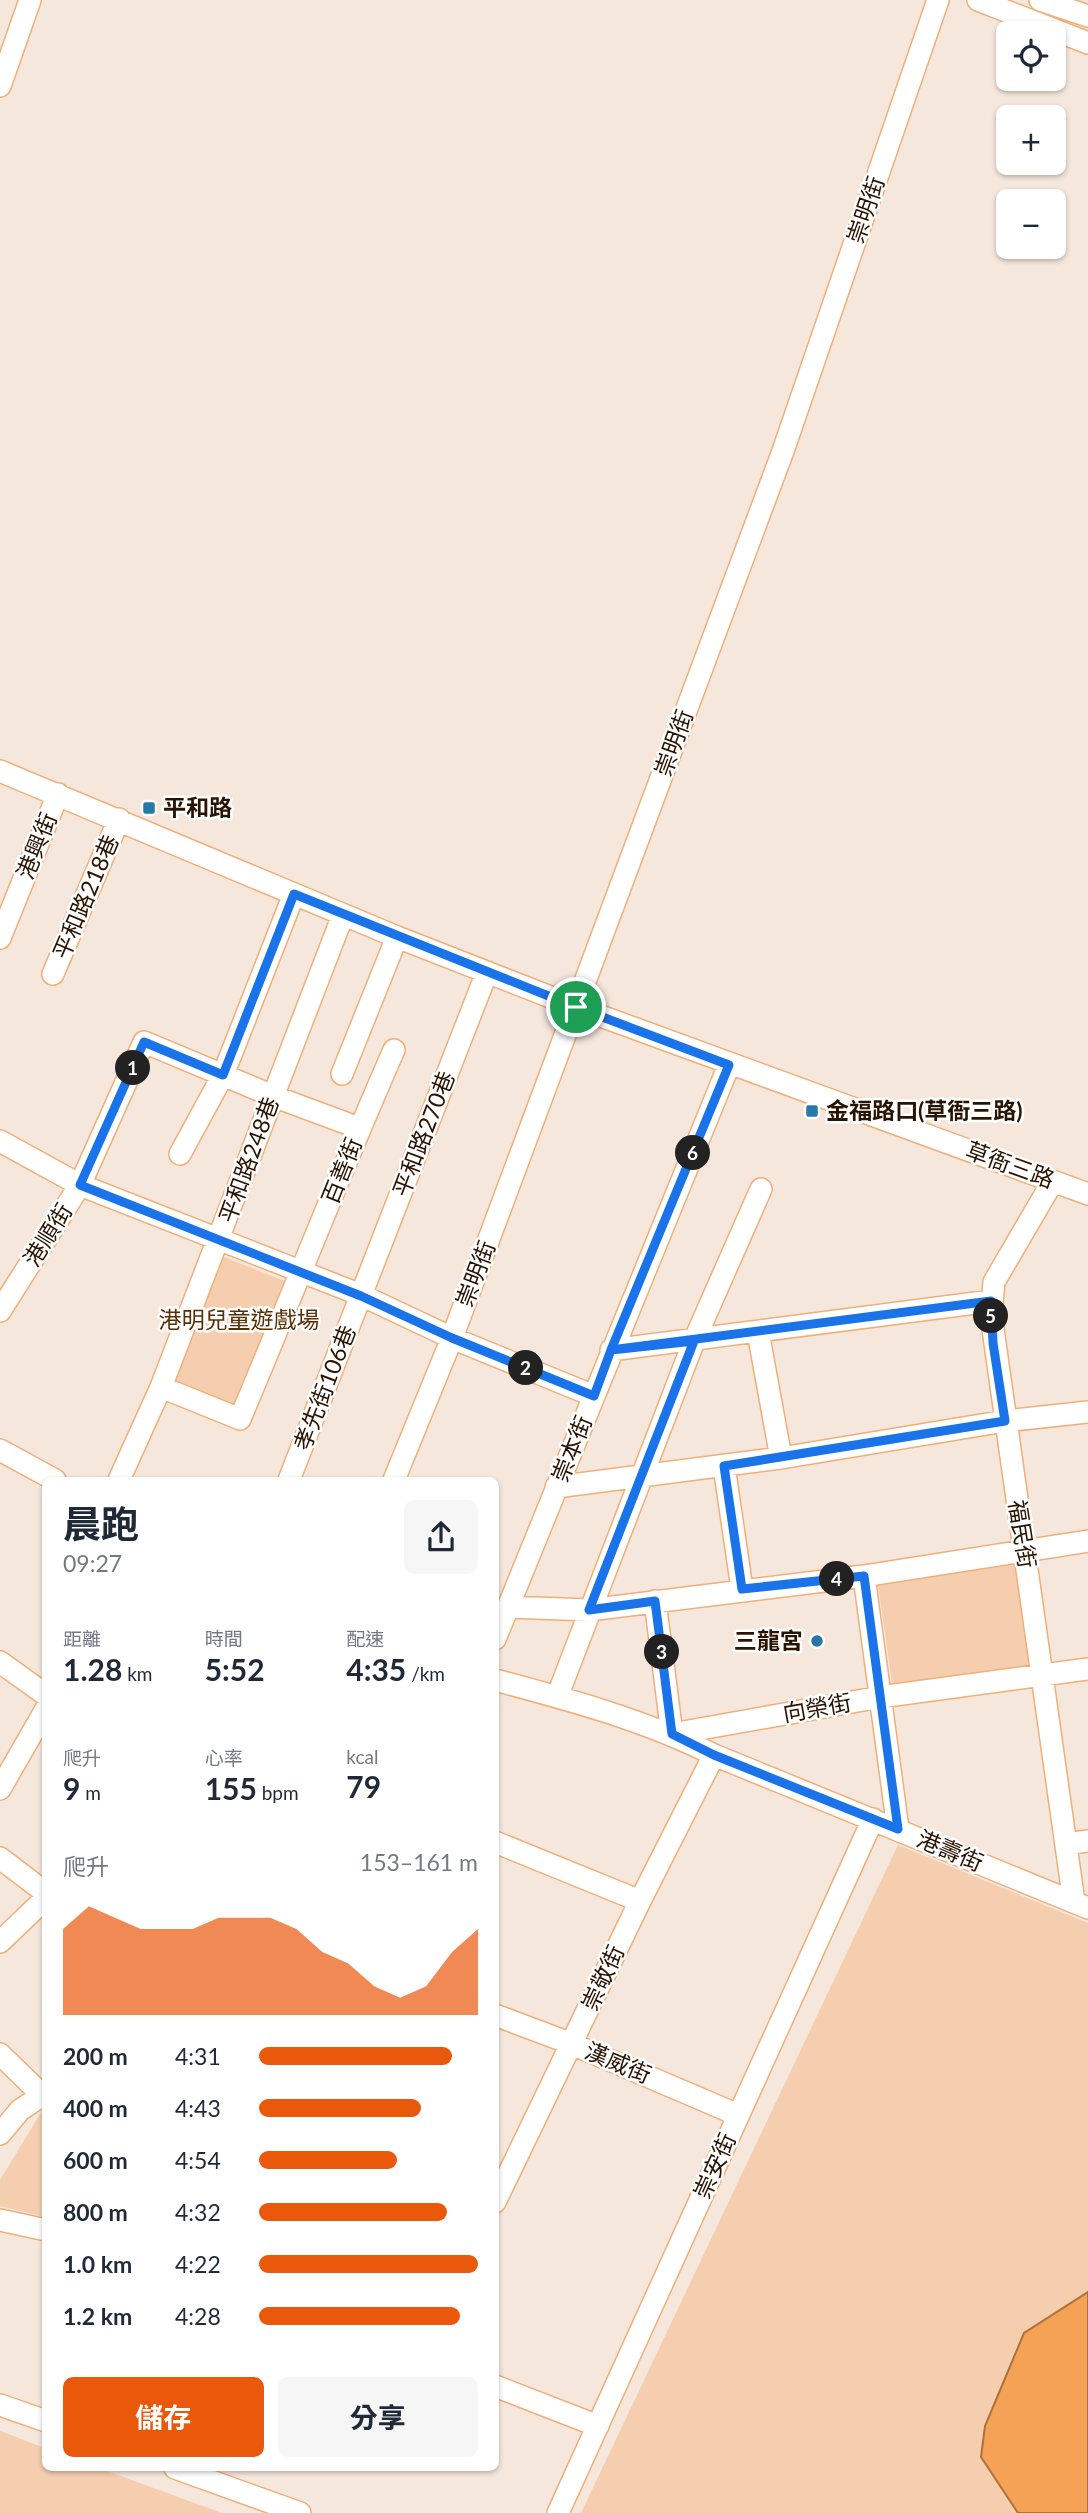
<!DOCTYPE html>
<html lang="zh-TW">
<meta charset="utf-8">
<style>
:root{--surface:#fff;--page:#f6f6f7;--text:#1f2937;--muted:#747a83;--accent:#ea580c}
body{margin:0;font-family:Lato,"Noto Sans TC",sans-serif;background:var(--page);color:var(--text);height:100vh;display:flex;flex-direction:column;font-size:26px;white-space:nowrap}
*{box-sizing:border-box;margin:0}
p{font-size:23px;color:var(--muted)}
.icon{flex:none;width:38px;height:38px;fill:none;stroke:currentColor;stroke-width:2;stroke-linecap:round;stroke-linejoin:round}
.map{position:relative;flex:1;overflow:hidden}
.details{position:absolute;left:42px;top:1477px;width:457px;height:994px;display:flex;flex-direction:column;background:var(--surface);border-radius:10px;box-shadow:0 2px 5px #0004}
.details>*{flex:none}
.buttons{position:absolute;left:996px;top:21px;display:grid;gap:14px}
.buttons a{display:grid;place-items:center;width:70px;height:70px;border-radius:10px;background:var(--surface);box-shadow:0 2px 5px #0004;font-size:35px}
.pin{position:absolute;display:grid;place-items:center;width:60px;height:60px;color:#fff;margin:-30px;border:4px solid #fff;border-radius:50%;box-shadow:0 2px 7px #0007}
.km{position:absolute;width:35px;height:35px;margin:-18px;border-radius:50%;background:#222;color:#fff;font-size:19px;line-height:35px;text-align:center}
.round{display:grid;place-items:center;flex:none;width:74px;height:74px;border-radius:10px;background:var(--page)}
.headline{display:flex;align-items:center;justify-content:space-between;height:119px;padding:0 21px}
h1{font-size:38px;font-weight:700;line-height:52px}
.metrics{display:grid;grid-template-columns:repeat(3,1fr);gap:10px;height:119px;padding:7px 21px}
.metrics div{display:grid;align-content:center}
.metrics b{font-size:30px;font-weight:700}
.metrics small{font-size:19px;font-weight:400}
.metrics p{font-size:19px}
.chart{height:196px;padding:14px 21px}
.chart p{display:flex;justify-content:space-between}
.chart svg{width:100%;height:126px;margin-top:7px;fill:var(--accent);opacity:.7}
.button{display:flex;gap:14px;margin-top:auto;padding:14px 21px}
.button a{flex:1;height:80px;border-radius:10px;background:var(--accent);color:#fff;font-size:28px;font-weight:700;line-height:80px;text-align:center}
.button a+a{background:var(--page);color:var(--text)}
ul{padding:0 21px;list-style:none;font-size:23px}
li{display:grid;grid-template-columns:112px 84px 1fr;align-items:center;height:52px}
li i{height:18px;border-radius:9px;background:var(--accent)}
.map>svg:first-child{display:block}
.green{fill:#f4ceaf}
.building{fill:#f5a257;stroke:#ae723b;stroke-width:2}
.lines{fill:none;stroke-linecap:round;stroke-linejoin:round}
.minor-casing{stroke:#f0af78;stroke-width:24}
.minor{stroke:#fff;stroke-width:21}
.route-casing{stroke:#fff;stroke-width:14}
.route{stroke:#1a73e8;stroke-width:9}
.poi-dot{fill:#2877a9;stroke:#fff;stroke-width:2.5}
.labels{text-anchor:middle;stroke-width:5;stroke-linejoin:round;paint-order:stroke}
.street-label{font-size:23px;fill:#2a1300;stroke:#fff}
.poi-label{font-size:23px;font-weight:bold;fill:#2a1300;stroke:#fff;text-anchor:start}
.park-label{font-size:23px;fill:#593004;stroke:#fff}
</style>
<div class="map">
<svg width="1088" height="2513" viewBox="0 0 1088 2513">
<rect width="100%" height="100%" fill="#f5e7dc"/>
<path class="green" d="M224,1257L295,1285L241,1415L172,1388Z
M1019,1556L1035,1668L893,1689L877,1577Z
M898,1845L1088,1923V2513H581Z
M45,2106V2217L0,2206V2180Z
M0,2431L45,2448L46,2468H99L222,2513H0Z"/>
<path class="building" d="M1088,2292V2513H1018L981,2457L985,2426L1024,2333Z"/>
<g class="lines">
<defs>
<path id="minor" d="M978,0L1088,43
M1040,0L1088,16
M0,86L30,0
M0,771L397,937L576,1007L1088,1194
M0,938L58,794
M53,974L119,819
M342,1074L397,937
M0,1141L80,1185L361,1295L452,1338L594,1396
M180,1154L223,1075L294,894
M1053,1181L994,1282L991,1315L1074,1902
M0,1311L80,1185L144,1042L273,1096L359,1128
M758,1332L781,1458
M611,1350L991,1301
M161,1387L240,1419C292,1296 340,1172 394,1050
M0,1450L55,1480
M724,1466L742,1589
M119,1480L161,1387L343,915
M289,1480L487,972
M394,1480L452,1338L783,451L938,0
M556,1487L781,1458L1005,1421L1088,1412
M864,1576L898,1829
M655,1601L672,1734L880,1697L1088,1669
M509,1607L589,1610L864,1576L1088,1541
M495,1639L729,1065
M0,1662L46,1695
M495,1680C570,1700 645,1720 714,1755L1088,1908
M557,1697L694,1341L761,1189
M0,1789L46,1709
M495,1842L640,1901
M1066,1844L1088,1841
M0,1858L46,1893
M0,1942L46,1898
M495,2015L572,2044L738,2115
M0,2054L42,2095
M0,2134L20,2110L46,2093
M495,2202L640,1901L714,1755
M0,2220L46,2230
M495,2386L598,2426
M0,2405L46,2421
M175,2468L300,2513
M558,2513L873,1819"/>
</defs>
<use href="#minor" class="minor-casing"/>
<use href="#minor" class="minor"/>
</g>
<g class="lines">
<defs>
<path id="route" d="M576,1007L294,894L223,1075L144,1042L80,1185L361,1296L452,1338L594,1396L611,1350L694,1341L589,1610L655,1601L672,1734L714,1755L898,1829L864,1576L742,1589L724,1466L1005,1421L993,1343L991,1301L611,1350L729,1065L576,1007"/>
</defs>
<use href="#route" class="route-casing"/>
<use href="#route" class="route"/>
</g>
<g class="poi-dot">
<rect x="142" y="801" width="14" height="14" rx="3.5"/>
<rect x="805" y="1104" width="14" height="14" rx="3.5"/>
<circle cx="817" cy="1641" r="7"/>
</g>
<g class="labels">
<g class="street-label">
<text transform="translate(866 210) rotate(-71)" y="8">崇明街</text>
<text transform="translate(674 743) rotate(-70)" y="8">崇明街</text>
<text transform="translate(37 846) rotate(-68)" y="8">港興街</text>
<text transform="translate(86 897) rotate(-67)" y="8">平和路218巷</text>
<text transform="translate(424 1134) rotate(-69)" y="8">平和路270巷</text>
<text transform="translate(249 1160) rotate(-70)" y="8">平和路248巷</text>
<text transform="translate(1010 1165) rotate(20)" y="8">草衙三路</text>
<text transform="translate(342 1171) rotate(-68)" y="8">百善街</text>
<text transform="translate(48 1235) rotate(-58)" y="8">港順街</text>
<text transform="translate(476 1274) rotate(-69)" y="8">崇明街</text>
<text transform="translate(325 1388) rotate(-69)" y="8">孝先街106巷</text>
<text transform="translate(572 1449) rotate(-68)" y="8">崇本街</text>
<text transform="translate(1022 1534) rotate(81)" y="8">福民街</text>
<text transform="translate(817 1708) rotate(-10)" y="8">向榮街</text>
<text transform="translate(950 1851) rotate(23)" y="8">港壽街</text>
<text transform="translate(603 1978) rotate(-65)" y="8">崇敬街</text>
<text transform="translate(618 2063) rotate(23)" y="8">漢威街</text>
<text transform="translate(715 2166) rotate(-66)" y="8">崇安街</text>
</g>
<g class="poi-label">
<text x="163" y="816">平和路</text>
<text x="826" y="1119">金福路口(草衙三路)</text>
<text x="803" y="1649" text-anchor="end">三龍宮</text>
</g>
<g class="park-label">
<text x="239" y="1328">港明兒童遊戲場</text>
</g>
</g>
</svg>
<div class="buttons">
<a><svg class="icon" aria-label="locate" viewBox="0 0 24 24"><circle cx="12" cy="12" r="6"/><path d="M12 2v4M12 18v4M2 12h4M18 12h4"/></svg></a>
<a>+</a>
<a>−</a>
</div>
<div class="pin" style="left:576px;top:1007px;background:#1e9e55"><svg class="icon" aria-label="arrive" viewBox="0 0 24 24"><path d="M6 21V4h12l-3 4 3 4H6"/></svg></div>
<b class="km" style="left:133px;top:1068px">1</b>
<b class="km" style="left:526px;top:1368px">2</b>
<b class="km" style="left:662px;top:1652px">3</b>
<b class="km" style="left:837px;top:1579px">4</b>
<b class="km" style="left:991px;top:1316px">5</b>
<b class="km" style="left:693px;top:1153px">6</b>
<section class="details">
<div class="headline"><div><h1>晨跑</h1><p>09:27</p></div><a class="round"><svg class="icon" aria-label="share" viewBox="0 0 24 24"><path d="M12 15V3M7 8l5-5 5 5M5 13v7h14v-7"/></svg></a></div>
<div class="metrics">
<div><p>距離</p><b>1.28<small> km</small></b></div>
<div><p>時間</p><b>5:52</b></div>
<div><p>配速</p><b>4:35<small> /km</small></b></div>
</div>
<div class="metrics">
<div><p>爬升</p><b>9<small> m</small></b></div>
<div><p>心率</p><b>155<small> bpm</small></b></div>
<div><p>kcal</p><b>79</b></div>
</div>
<div class="chart"><p><span>爬升</span>153–161 m</p>
<svg viewBox="0 0 160 44" preserveAspectRatio="none"><path d="M0 44V14L10 6L20 10L30 14L40 14L50 14L60 10L70 10L80 10L90 14L100 22L110 26L120 34L130 38L140 34L150 22L160 14V44z"/></svg>
</div>
<ul>
<li><b>200 m</b>4:31<i style="width:88%"></i></li>
<li><b>400 m</b>4:43<i style="width:74%"></i></li>
<li><b>600 m</b>4:54<i style="width:63%"></i></li>
<li><b>800 m</b>4:32<i style="width:86%"></i></li>
<li><b>1.0 km</b>4:22<i style="width:100%"></i></li>
<li><b>1.2 km</b>4:28<i style="width:92%"></i></li>
</ul>
<div class="button"><a>儲存</a><a>分享</a></div>
</section>
</div>
